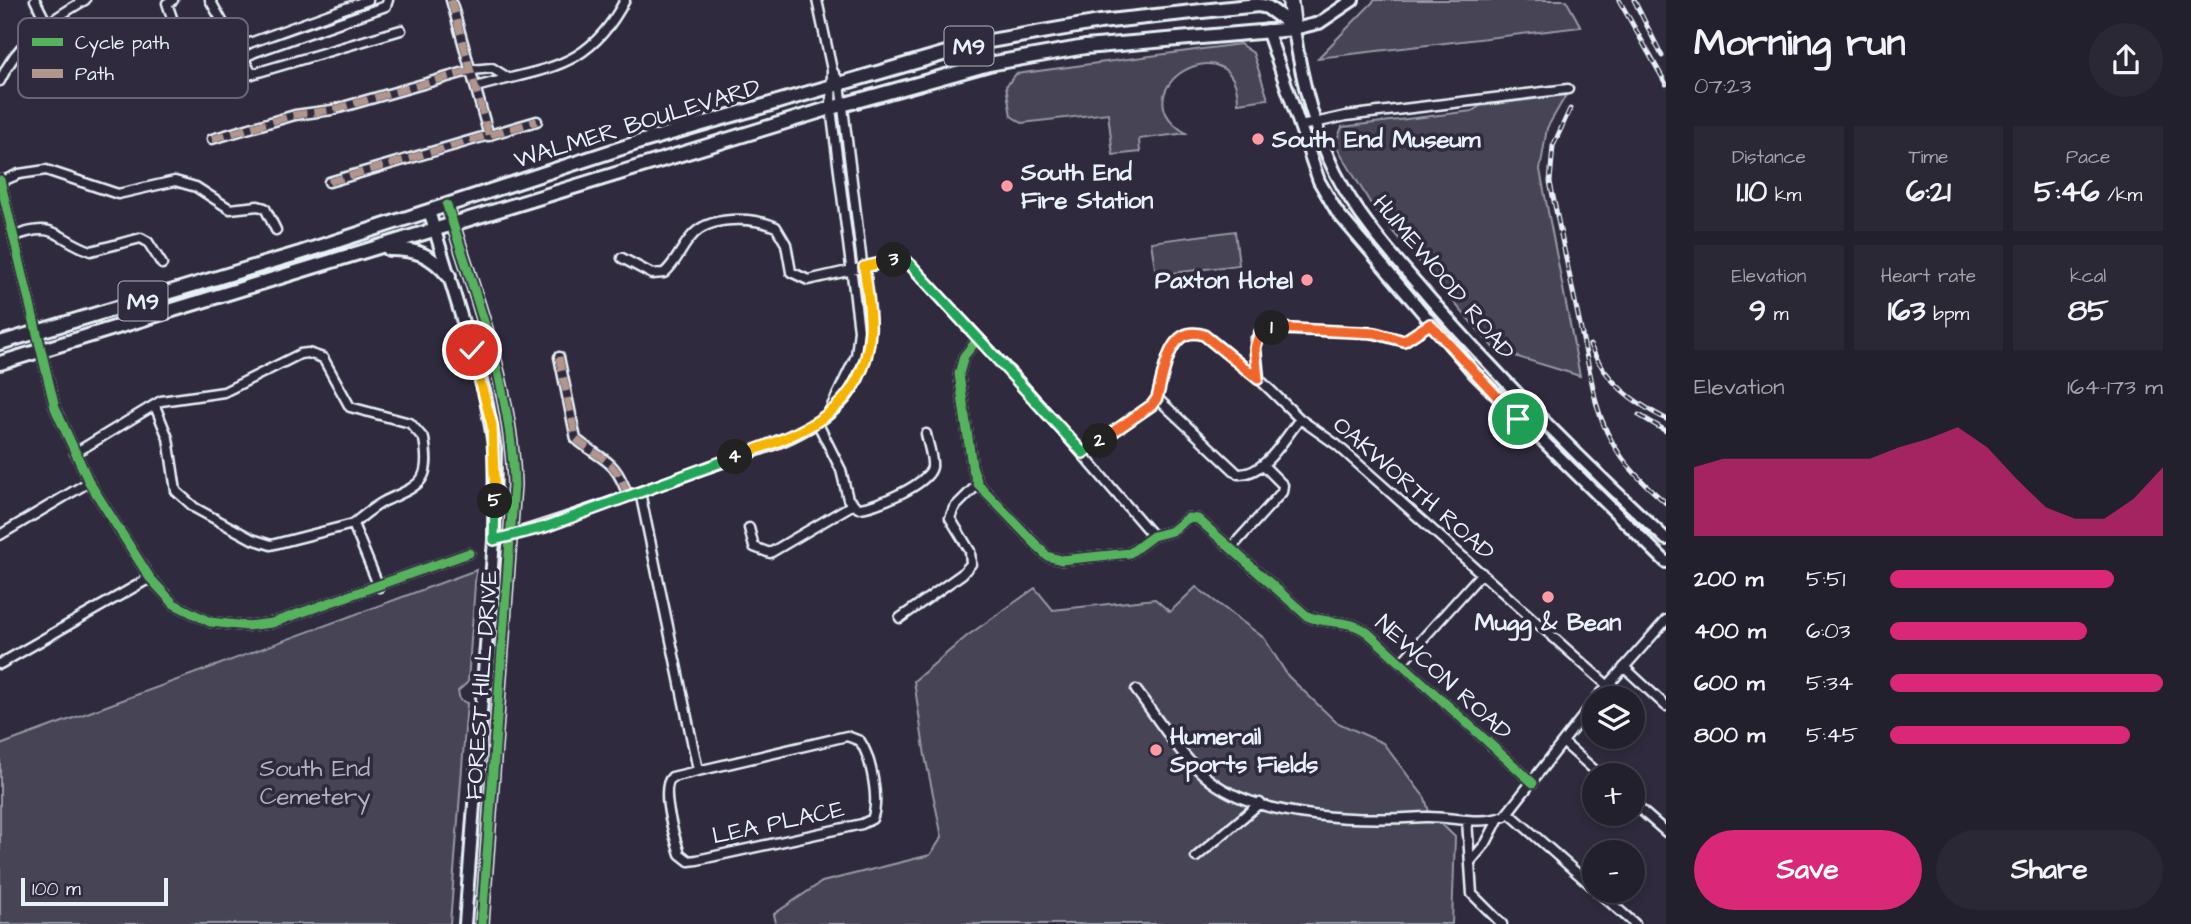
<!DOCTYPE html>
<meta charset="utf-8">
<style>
:root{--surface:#23202e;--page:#2b2836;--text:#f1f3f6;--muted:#a3a3aa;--line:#403e4a;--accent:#db2777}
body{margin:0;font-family:"Architects Daughter",sans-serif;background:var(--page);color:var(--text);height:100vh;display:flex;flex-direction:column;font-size:26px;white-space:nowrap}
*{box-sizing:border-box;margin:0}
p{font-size:23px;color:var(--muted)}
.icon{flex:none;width:38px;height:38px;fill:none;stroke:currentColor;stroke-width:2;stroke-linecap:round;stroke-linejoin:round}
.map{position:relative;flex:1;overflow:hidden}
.side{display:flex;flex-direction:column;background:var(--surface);width:525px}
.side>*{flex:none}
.tools{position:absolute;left:1582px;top:686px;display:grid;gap:14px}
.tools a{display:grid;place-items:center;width:63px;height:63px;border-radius:50%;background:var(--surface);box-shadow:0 4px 10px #0003,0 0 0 2px var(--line);font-size:35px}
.scale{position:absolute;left:21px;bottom:18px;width:147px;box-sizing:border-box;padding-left:7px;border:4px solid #e8f1f8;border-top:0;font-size:19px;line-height:24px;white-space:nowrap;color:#e8f1f8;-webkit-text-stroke:5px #2f2a3d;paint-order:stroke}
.pin{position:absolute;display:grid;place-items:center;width:60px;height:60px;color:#fff;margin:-30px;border:4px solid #fff;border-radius:50%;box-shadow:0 2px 7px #0007}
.km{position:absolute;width:35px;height:35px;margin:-18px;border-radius:50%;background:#222;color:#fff;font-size:19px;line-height:35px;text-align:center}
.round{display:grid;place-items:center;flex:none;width:74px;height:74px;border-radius:37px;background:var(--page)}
.headline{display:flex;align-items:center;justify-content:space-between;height:119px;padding:0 28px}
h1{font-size:38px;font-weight:700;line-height:52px}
.metrics{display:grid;grid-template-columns:repeat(3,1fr);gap:10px;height:119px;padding:7px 28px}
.metrics div{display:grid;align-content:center;border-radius:0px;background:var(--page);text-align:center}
.metrics b{font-size:30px;font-weight:700}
.metrics small{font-size:19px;font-weight:400}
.metrics p{font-size:19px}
.chart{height:196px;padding:14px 28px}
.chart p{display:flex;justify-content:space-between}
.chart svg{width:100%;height:126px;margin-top:7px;fill:var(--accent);opacity:.7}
.button{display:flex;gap:14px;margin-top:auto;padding:14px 28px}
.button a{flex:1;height:80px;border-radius:42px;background:var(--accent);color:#fff;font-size:28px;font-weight:700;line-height:80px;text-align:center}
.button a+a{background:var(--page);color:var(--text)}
ul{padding:0 28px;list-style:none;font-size:23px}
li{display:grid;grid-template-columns:112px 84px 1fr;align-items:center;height:52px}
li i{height:18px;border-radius:9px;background:var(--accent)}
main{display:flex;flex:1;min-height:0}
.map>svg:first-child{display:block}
.green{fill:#464455;stroke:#979aa6;stroke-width:2}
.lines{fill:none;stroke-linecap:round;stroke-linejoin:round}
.street-casing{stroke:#e8f1f8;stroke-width:13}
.secondary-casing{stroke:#e8f1f8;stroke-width:16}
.primary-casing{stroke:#e8f1f8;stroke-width:18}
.highway-casing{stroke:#e8f1f8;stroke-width:19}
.street{stroke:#2f2a3d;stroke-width:8}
.secondary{stroke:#2f2a3d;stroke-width:10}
.primary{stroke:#2f2a3d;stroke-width:12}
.highway{stroke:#2f2a3d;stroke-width:14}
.rail-casing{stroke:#e8f1f8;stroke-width:5}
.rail{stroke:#2f2a3d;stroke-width:2.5;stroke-dasharray:8;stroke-linecap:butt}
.quiet{stroke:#b2968c;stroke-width:7;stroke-dasharray:14 7;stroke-linecap:butt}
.cycleway-casing{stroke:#2f2a3d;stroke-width:13}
.cycleway{stroke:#56b35d;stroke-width:9}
.split-1-casing{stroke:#fff;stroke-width:14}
.split-2-casing{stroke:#fff;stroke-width:14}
.split-3-casing{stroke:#fff;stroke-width:14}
.split-4-casing{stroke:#fff;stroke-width:14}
.split-5-casing{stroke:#fff;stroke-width:14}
.split-6-casing{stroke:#fff;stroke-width:14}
.split-1{stroke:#f0652b;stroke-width:9}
.split-2{stroke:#f0652b;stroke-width:9}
.split-3{stroke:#22a559;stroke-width:9}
.split-4{stroke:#f5b400;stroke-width:9}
.split-5{stroke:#22a559;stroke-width:9}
.split-6{stroke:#f5b400;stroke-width:9}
.poi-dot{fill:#ff9aa2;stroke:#2f2a3d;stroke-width:2.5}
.labels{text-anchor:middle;stroke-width:7;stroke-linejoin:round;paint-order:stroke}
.shield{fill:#2f2a3d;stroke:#b0b5c0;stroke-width:2}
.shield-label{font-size:23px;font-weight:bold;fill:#e8f1f8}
.street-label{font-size:24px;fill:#e8f1f8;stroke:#2f2a3d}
.poi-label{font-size:24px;font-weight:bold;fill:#e8f1f8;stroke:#2f2a3d;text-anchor:start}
.park-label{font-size:24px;fill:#afb4bf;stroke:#2f2a3d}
.key{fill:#2f2a3d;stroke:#666675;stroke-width:2}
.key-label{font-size:19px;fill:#e8f1f8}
</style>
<main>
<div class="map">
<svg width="1666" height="924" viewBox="0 0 1666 924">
<rect width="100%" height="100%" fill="#2f2a3d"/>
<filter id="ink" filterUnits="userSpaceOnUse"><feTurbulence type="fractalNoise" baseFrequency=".0143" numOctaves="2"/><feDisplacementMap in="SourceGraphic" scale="14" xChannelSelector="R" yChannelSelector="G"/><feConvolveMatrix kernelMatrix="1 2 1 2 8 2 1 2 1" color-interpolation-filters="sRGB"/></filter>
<g filter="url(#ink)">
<path class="green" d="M1375,0H1566L1581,27L1318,58Z
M1240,44L1253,53L1268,99L1238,103C1237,20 1114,89 1186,133L1139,139L1140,152L1113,155L1108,113L1022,123L1011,116L1006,86L1016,74Z
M1566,95L1547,128L1540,170L1580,376L1495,350L1375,211L1335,144L1342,127L1472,111L1480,106Z
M1235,231L1239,265L1156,275L1151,242Z
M476,570L468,682L458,691L460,700L467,703L450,924H0V745Z
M1196,587L1264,638L1288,676L1336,722L1383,743L1425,798L1429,812L1455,837L1452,924H776L774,914L822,882L930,855L942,837L925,756L914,681L967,636L1035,588L1053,610L1155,599L1170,612Z"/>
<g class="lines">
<defs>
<path id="street" d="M35,0L47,24
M173,0L167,3L187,62
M210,0L252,74
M451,0L489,136
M817,0L832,70L831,108L859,330L856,356L830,410
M189,72L236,48L368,0
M0,81C17,42 49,21 85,0
M192,84L255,52L386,6L388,0
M208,87L401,30
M476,87C546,67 588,71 625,0
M1301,126L1346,116L1568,89
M212,139L295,115L332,110L472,70L492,68L508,78
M0,180L55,408L89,482L150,578L174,604L210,622L247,626L272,623L469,553
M0,182L19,174L46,170L118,194L175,181L196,187L230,209L258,206L265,208L276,230
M329,182L537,121
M15,236C56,220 56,239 91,251L141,238L148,242L162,264
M622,258L652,274L664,273C676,263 681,248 691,237C708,215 753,217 776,227L786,244L791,272L808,280L896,260L907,262L1021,383L1153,536
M977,340L964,356L959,374L972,466L978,484L1047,556L1061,560L1130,553L1153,536L1172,531L1188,518L1198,519L1307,616C1328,625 1349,618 1368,633L1533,783
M559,357L576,439C605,463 614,457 628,496
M1259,379L1255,340L1265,329L1367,332L1404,341L1430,324
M1157,398L1238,474C1265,476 1285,437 1300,419
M155,406L168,438L176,491L195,508L252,539L271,545L353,524L379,587
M817,422L841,470L848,499L858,508C874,508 929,484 932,467C933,457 928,444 926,434
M75,453L161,401L224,392L300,354L308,353L323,358L350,407L410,423L424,439C432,483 419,485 385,501C373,507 363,516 353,524
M1083,453L1152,405L1157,398C1164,375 1168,323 1204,335L1259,379L1300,419L1337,445L1607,685
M640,492L698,770
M749,528L754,547L770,553L852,505
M0,535L89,482
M494,540C560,521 625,497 690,474C741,455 811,441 847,397C862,378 868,352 870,328L840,83L832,70
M1231,548L1282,492L1283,485L1263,465
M900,618L962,574L971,564L970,551L950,518L954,508L978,484
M1401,663L1482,573
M0,664L150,578
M1624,667L1666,706
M1136,690C1159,720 1181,758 1211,781C1262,820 1364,821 1425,817C1451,816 1479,826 1505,816L1594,702
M1597,698L1666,620
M847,736L860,741C871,757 880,801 872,819L862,824L697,860L689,861L680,854C675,839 659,788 672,777Z
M1564,743L1600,775
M1633,803L1666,832
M1509,813L1594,888
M1467,820L1472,894L1502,924
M1196,857L1260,803
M1470,862L1486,843L1499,818
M1597,891L1635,924"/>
<path id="secondary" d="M1353,0L1319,23L1294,29C1301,78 1313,127 1335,172C1359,220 1397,260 1431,300C1505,384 1584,463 1666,539
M1267,30L1319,181L1337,212L1475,374L1666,562
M447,205C475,296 512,389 514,485L482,924
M429,211L485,394L495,449L494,540L465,924"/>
<path id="primary" d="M389,249C417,249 431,255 449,276
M0,343L300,253L640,142L984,42L1100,22L1258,5L1267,7L1293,26L1294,29L1085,47L989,64L831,108L0,363"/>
<path id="highway" d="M1290,0L1293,26"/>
</defs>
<use href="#street" class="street-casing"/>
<use href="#secondary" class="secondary-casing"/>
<use href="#primary" class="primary-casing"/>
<use href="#highway" class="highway-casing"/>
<use href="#street" class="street"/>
<use href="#secondary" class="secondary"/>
<use href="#primary" class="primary"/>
<use href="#highway" class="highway"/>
<defs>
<path id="rail" d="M1619,0L1666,84
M1634,0L1662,56
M1570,109L1553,146L1550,182L1596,402C1608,447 1631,473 1666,503
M1590,345C1606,382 1631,401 1666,419
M1639,415L1666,431"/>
</defs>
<use href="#rail" class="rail-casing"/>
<use href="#rail" class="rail"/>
<path class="quiet" d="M451,0L489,136
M212,139L295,115L332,110L472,70
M329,182L537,121
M559,357L576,439C605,463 614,457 628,496"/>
<defs>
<path id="cycleway" d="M0,180L55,408L89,482L150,578L174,604L210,622L247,626L272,623L469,553
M447,205C475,296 512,389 514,485L482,924
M977,340L964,356L959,374L972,466L978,484L1047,556L1061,560L1130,553L1153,536L1172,531L1188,518L1198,519L1307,616C1328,625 1349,618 1368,633L1533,783"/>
</defs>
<use href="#cycleway" class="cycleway-casing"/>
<use href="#cycleway" class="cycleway"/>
</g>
</g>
<g class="lines" filter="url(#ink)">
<defs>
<path id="split-1" d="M1272,328L1375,333L1404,341L1430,324L1518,419"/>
<path id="split-2" d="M1100,441L1152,405L1157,398C1164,375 1168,323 1204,335L1258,379L1255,348L1260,332L1272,328"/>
<path id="split-3" d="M894,260H904L911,265L1083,453L1100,441"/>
<path id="split-4" d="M735,457C800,434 866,412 870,331C871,310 867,288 864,267L894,260"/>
<path id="split-5" d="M495,501L494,540L545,527L735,457"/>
<path id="split-6" d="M472,350L492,425L495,501"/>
</defs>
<use href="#split-1" class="split-1-casing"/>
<use href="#split-2" class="split-2-casing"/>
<use href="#split-3" class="split-3-casing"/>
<use href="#split-4" class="split-4-casing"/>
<use href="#split-5" class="split-5-casing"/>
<use href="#split-6" class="split-6-casing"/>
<use href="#split-1" class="split-1"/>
<use href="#split-2" class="split-2"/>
<use href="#split-3" class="split-3"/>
<use href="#split-4" class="split-4"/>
<use href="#split-5" class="split-5"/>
<use href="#split-6" class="split-6"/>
</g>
<g class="poi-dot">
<circle cx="1258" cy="139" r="7"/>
<circle cx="1007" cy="186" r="7"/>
<circle cx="1307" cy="280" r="7"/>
<circle cx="1548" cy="597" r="7"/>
<circle cx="1156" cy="750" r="7"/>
</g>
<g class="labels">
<g class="shield">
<rect x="944.5" y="26.5" width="49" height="39" rx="5"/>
<rect x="118.5" y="281.5" width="49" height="39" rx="5"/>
</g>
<g class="shield-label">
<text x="969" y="54">M9</text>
<text x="143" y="309">M9</text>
</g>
<g class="street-label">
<text transform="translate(637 123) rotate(-17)" y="8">WALMER BOULEVARD</text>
<text transform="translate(1444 277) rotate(50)" y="8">HUMEWOOD ROAD</text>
<text transform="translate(1414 488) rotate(41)" y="8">OAKWORTH ROAD</text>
<text transform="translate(1444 677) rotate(42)" y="8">NEWCON ROAD</text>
<text transform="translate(481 685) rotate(-86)" y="8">FOREST HILL DRIVE</text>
<text transform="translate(778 822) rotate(-12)" y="8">LEA PLACE</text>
</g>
<g class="poi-label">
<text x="1272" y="147">South End Museum</text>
<text x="1021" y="180">South End<tspan x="1021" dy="28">Fire Station</tspan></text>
<text x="1293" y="288" text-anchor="end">Paxton Hotel</text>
<text x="1548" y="630" text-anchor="middle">Mugg &amp; Bean</text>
<text x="1170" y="744">Humerail<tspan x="1170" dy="28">Sports Fields</tspan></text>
</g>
<g class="park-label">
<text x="315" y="776">South End<tspan x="315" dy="28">Cemetery</tspan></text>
</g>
</g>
<rect x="18" y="18" width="230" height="80" rx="10" class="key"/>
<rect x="32" y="38" width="31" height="8" fill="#56b35d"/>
<rect x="32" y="69" width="31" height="9" fill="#b2968c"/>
<g class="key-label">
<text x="75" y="49">Cycle path</text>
<text x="75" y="80">Path</text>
</g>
</svg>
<div class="tools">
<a><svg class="icon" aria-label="layers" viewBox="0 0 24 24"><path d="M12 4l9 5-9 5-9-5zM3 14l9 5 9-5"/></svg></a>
<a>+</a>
<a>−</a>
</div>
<div class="scale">100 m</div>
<div class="pin" style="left:1518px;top:419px;background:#1e9e55"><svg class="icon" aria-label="arrive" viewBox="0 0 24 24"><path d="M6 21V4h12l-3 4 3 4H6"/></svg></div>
<div class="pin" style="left:472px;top:350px;background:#d93025"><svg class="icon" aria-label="check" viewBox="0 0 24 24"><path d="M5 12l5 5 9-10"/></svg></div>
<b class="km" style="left:1272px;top:328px">1</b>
<b class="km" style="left:1100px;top:441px">2</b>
<b class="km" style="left:894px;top:260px">3</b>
<b class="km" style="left:735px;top:457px">4</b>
<b class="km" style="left:495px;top:501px">5</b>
</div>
<section class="side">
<div class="headline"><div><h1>Morning run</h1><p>07:23</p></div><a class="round"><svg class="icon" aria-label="share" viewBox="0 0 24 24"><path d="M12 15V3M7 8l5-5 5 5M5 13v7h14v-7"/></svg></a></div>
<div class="metrics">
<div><p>Distance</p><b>1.10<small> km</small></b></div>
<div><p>Time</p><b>6:21</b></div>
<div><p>Pace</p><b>5:46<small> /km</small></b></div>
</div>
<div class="metrics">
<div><p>Elevation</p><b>9<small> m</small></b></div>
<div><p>Heart rate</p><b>163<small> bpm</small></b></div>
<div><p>kcal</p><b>85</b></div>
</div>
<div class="chart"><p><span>Elevation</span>164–173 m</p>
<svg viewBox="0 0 160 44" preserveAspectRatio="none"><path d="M0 44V20L10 17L20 17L30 17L40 17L50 17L60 17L70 13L80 10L90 6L100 13L110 24L120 34L130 38L140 38L150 31L160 20V44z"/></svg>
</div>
<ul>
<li><b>200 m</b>5:51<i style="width:82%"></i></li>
<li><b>400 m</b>6:03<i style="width:72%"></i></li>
<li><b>600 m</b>5:34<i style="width:100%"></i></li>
<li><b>800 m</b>5:45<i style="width:88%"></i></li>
</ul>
<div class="button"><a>Save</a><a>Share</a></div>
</section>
</main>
